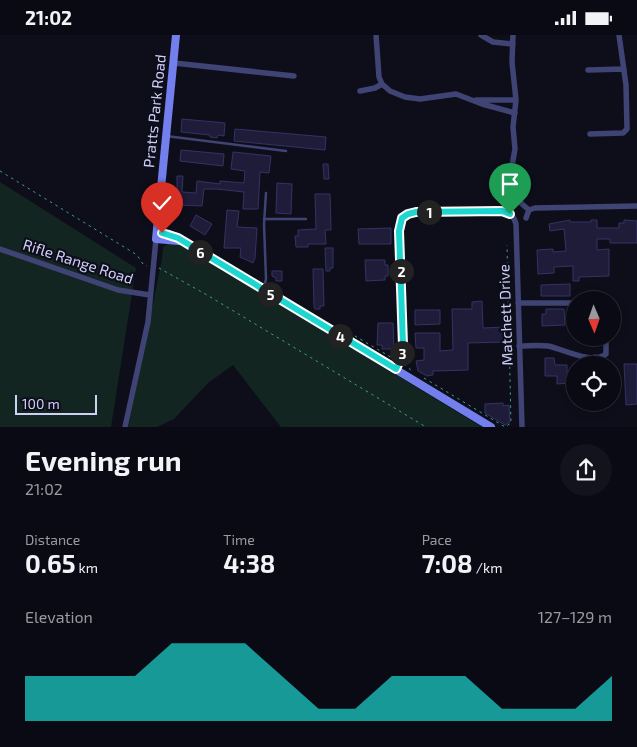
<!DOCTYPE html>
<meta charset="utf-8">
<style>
:root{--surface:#0a0a14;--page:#13131d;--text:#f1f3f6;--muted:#999aa0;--line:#2a2b34;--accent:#1dd6d0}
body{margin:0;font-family:"Exo 2",sans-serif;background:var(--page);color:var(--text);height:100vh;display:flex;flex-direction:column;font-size:19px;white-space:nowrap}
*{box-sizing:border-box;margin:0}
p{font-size:16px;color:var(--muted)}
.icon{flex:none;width:28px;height:28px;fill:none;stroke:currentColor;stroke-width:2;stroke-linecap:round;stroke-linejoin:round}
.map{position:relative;height:392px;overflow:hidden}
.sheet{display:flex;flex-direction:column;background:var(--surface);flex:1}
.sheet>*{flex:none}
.needle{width:32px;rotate:178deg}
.tools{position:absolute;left:566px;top:256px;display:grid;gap:10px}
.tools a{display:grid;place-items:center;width:55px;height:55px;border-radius:50%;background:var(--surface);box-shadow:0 2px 8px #0003,0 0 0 1px var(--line);font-size:25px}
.scale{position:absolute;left:15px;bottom:12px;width:82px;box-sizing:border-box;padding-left:5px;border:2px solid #cfd0f8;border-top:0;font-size:14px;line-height:18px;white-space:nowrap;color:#cfd0f8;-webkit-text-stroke:4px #0e0e1b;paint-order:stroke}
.pin{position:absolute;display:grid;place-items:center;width:42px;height:42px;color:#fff;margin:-51px -21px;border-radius:50% 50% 50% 0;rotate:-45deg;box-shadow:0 0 5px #0007}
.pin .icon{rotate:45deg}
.km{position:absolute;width:25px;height:25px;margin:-12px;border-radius:50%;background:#222;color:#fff;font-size:14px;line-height:25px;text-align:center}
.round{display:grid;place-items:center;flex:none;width:52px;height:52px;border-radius:26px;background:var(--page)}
.head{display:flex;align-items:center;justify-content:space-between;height:85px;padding:0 25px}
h1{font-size:28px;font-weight:700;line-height:38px}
.stats{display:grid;grid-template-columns:repeat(3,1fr);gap:8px;height:85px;padding:5px 25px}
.stats div{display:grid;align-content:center}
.stats b{font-size:25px;font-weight:700}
.stats small{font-size:14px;font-weight:400}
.stats p{font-size:14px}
.chart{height:140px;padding:10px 25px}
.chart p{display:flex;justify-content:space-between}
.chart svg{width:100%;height:90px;margin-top:5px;fill:var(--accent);opacity:.7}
.status{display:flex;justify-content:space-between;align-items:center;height:35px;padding:0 25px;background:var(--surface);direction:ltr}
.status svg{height:14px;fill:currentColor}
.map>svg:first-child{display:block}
.green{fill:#122521}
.building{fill:#1f1c3a;stroke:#353263}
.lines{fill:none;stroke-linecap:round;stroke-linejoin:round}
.path{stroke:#3c9f8c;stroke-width:1;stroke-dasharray:2.5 4;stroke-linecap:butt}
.lane{stroke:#3f4474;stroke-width:2.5}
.street{stroke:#3f4474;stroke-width:5.5}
.secondary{stroke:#737fec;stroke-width:8}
.route-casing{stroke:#fff;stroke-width:10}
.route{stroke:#1dd6d0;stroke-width:6}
.labels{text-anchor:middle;stroke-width:4.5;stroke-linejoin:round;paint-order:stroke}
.street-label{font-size:15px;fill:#cfd0f8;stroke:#0e0e1b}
</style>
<div class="status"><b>21:02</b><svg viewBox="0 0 49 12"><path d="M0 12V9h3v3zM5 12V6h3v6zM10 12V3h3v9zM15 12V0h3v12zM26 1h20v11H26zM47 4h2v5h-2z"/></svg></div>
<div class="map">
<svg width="637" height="392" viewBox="0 0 637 392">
<rect width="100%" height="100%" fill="#0e0e1b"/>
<path class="green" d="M0,147L136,233L111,392H0Z
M169,208L180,209L482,392H281L233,330L208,348L174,384L157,392H128L162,224L163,212Z"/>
<path class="building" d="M182,84L225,88L224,101L218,100L217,103L210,102V100L181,97Z
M235,94L326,102L325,115L234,106Z
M181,115L224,119L223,131L180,126Z
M233,117L271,121L269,138L260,137L258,174H243L244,157L217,154H204L202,171L177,170V141H183L182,157L196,158L197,146L220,149V146L244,148L245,136L231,134Z
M323,129H328L329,144H324Z
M277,148L292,149L291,179L276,178Z
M315,159H330L331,195H325L326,209H308V212H296L295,201H298V195L316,194Z
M227,175L239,176L237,192L257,193L255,223L253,228L240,222L241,213H224Z
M196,180L212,189L205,200L190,191Z
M570,185V187H591V185H597V193H619V188H624V185L637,186V208H610V204H597V215L609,214V241L579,242V246H573V231L554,232V238L538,239L537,215L553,214V217L566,216L564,194L550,196L549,189Z
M391,193V209H359L358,194Z
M325,213H333V233H330V236H326Z
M365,225H385V230H388V241H385V245L366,246Z
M313,234H323L324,271H320V274H315L314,271Z
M272,236H282V246H276V243L272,241Z
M570,249V261H541V250Z
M482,266L483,293L505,292V307L468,308V335L433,336V340L427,341L418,336L416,326L424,325V313H416L415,298H440V316L453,315L452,274H472V267Z
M546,274H564L565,290L542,291V279H546Z
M415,275H440V289L415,290Z
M378,288H393L394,314H382V310H377Z
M545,323H554L555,330H567V338L575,337V356H570V348L557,349V341H545Z
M624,329H637V369L626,370Z
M503,368V371L509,370L510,387L505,390L485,378V369Z"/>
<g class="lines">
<path class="path" d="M0,136L129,215L137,220L143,229L147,231
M159,233L207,260L426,392
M338,291L394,324
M404,329L412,336
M424,343L505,392L511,388L507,210"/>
<path class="lane" d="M166,101L286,116
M264,184H306
M264,253L266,244L264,189L266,158"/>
<path class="street" d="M376,0L379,42L382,49L390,56L405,62L420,64L456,59L482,69L515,78
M481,0L493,7L513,9
M513,0L512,27L516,65L513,92L515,114L512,131L519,164L522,169L529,175
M174,28L294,41
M588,35L624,34
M360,56L375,53L382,49
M476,65H516
M590,99L623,98L627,94L626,50L619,0
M529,175L535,173L637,171
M526,183L529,175
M0,214L118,255L150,260
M518,268H575
M519,311C529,311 538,310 548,311C563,314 592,330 606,319V302
M595,322L596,330
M396,334L401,323L403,310L399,196L402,183L408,179L416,177L502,176C509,177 514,181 516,189L522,392
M594,369V368
M125,392L148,287L156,204"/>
<path class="secondary" d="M176,0L156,204L179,206
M157,197L169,199L178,203L491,392"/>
</g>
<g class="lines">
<defs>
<path id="route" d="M162,198L178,203L396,334L401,323L403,310L399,196L402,183L408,179L416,177L502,176L510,179"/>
</defs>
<use href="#route" class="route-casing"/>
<use href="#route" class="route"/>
</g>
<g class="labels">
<g class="street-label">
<text transform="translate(155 76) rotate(-84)" y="5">Pratts Park Road</text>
<text transform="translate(78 227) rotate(18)" y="5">Rifle Range Road</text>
<text transform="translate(506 280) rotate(-92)" y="5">Matchett Drive</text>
</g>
</g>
</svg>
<div class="tools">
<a><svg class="needle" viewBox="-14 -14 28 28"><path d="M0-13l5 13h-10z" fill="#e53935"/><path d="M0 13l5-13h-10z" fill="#999aa0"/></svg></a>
<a><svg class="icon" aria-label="locate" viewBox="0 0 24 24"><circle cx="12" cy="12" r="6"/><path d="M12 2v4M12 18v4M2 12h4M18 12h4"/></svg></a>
</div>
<div class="scale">100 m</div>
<div class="pin" style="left:510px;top:179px;background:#1e9e55"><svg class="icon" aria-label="arrive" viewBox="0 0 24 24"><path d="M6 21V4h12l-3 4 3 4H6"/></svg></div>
<div class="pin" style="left:162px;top:198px;background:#d93025"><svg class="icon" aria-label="check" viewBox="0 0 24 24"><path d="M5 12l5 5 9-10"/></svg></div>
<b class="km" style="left:429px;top:177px">1</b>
<b class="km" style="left:401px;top:236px">2</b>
<b class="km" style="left:402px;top:318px">3</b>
<b class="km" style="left:340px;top:301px">4</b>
<b class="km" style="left:270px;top:259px">5</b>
<b class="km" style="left:200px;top:217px">6</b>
</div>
<section class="sheet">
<div class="head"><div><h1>Evening run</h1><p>21:02</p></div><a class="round"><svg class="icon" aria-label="share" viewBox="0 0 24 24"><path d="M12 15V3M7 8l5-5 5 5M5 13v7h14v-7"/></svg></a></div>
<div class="stats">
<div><p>Distance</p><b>0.65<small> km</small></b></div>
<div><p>Time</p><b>4:38</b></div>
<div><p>Pace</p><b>7:08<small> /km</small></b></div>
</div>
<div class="chart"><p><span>Elevation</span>127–129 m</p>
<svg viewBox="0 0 160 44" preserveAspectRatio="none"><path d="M0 44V22L10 22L20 22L30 22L40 6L50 6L60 6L70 22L80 38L90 38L100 22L110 22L120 22L130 38L140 38L150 38L160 22V44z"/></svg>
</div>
</section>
